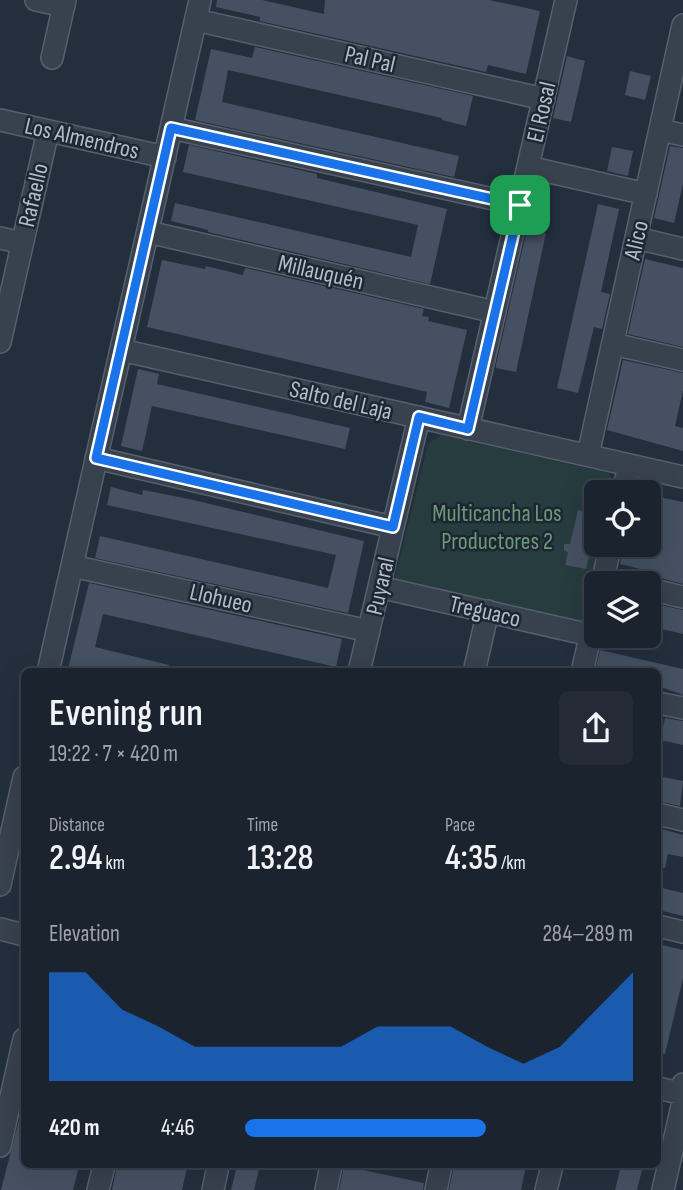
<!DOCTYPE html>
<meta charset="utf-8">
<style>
:root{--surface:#1b232e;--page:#242b36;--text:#f1f3f6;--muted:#a0a4aa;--line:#39404a;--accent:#1a73e8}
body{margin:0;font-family:"Sofia Sans Condensed",sans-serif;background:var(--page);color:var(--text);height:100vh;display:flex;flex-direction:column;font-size:26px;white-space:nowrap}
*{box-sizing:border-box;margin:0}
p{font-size:23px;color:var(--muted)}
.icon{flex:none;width:38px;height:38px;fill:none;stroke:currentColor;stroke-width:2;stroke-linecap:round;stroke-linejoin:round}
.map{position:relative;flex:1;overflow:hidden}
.panel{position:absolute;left:21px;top:668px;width:640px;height:500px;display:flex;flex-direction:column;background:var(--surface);border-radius:10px;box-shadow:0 7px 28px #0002,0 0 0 2px var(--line)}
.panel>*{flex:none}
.controls{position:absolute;left:584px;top:480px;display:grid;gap:14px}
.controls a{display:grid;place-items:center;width:77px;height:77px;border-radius:10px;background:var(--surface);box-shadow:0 7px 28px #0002,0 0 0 2px var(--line);font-size:35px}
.pin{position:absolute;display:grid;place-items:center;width:60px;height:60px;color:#fff;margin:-30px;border-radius:14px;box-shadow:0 4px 10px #0006}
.round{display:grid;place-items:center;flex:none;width:74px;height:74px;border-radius:10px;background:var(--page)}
.headline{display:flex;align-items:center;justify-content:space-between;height:119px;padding:0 28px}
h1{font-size:38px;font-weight:600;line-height:52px}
.metrics{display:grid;grid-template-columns:repeat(3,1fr);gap:10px;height:119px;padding:7px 28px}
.metrics div{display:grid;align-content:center}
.metrics b{font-size:35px;font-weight:600}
.metrics small{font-size:19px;font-weight:400}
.metrics p{font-size:19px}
.chart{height:196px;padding:14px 28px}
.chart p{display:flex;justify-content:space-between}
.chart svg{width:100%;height:126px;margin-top:7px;fill:var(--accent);opacity:.7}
ul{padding:0 28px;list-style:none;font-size:23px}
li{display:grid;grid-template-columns:112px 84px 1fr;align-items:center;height:52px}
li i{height:18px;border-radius:9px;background:var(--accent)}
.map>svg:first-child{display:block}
.green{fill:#263c3f}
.building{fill:#455162}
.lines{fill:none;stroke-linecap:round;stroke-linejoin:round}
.street-casing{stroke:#565f6c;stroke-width:24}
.street{stroke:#38414e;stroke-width:21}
.route-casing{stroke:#fff;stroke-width:14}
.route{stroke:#1a73e8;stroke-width:9}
.labels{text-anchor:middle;stroke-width:5;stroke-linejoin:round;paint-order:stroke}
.street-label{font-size:24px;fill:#b4bcc9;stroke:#1d2633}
.park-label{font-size:24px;fill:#6b9a76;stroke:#1d2633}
</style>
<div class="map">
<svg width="683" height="1190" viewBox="0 0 683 1190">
<rect width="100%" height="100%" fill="#242f3e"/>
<path class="green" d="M441,435L609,473L617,487L616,492H597V544H604L588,616L578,623L399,584L395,577L428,444Z"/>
<path class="building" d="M217,0H262L324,14L325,0H489L540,11L526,74L488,65L486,72L260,21V17L216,7Z
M255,47L473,96L466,126L442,120V118L228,70L222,102L459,156L454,177L195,120L211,49L252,58Z
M567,56L585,61L571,122L553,118Z
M630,71L651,76L645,100L625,95Z
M189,145L317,174V178L447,209L430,284L208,232V230L171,221L175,203L411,257L418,225L183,172Z
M670,146L683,148V184L674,223L654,218Z
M612,147L633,151L628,176L607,171Z
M598,204L619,209L601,292L610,294L602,329L594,327L578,393L557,388Z
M527,229L546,233L516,372L496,368V365Z
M645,259L683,268V347L628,334Z
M162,260L205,269L206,266L243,275L245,268L424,309L422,316L429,317L428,321L467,330L449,408L425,402L427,392L147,327Z
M623,360L683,373V390L675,426L683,428V451L607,430Z
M138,369L159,374L157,384L350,428L345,449L152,406L142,451L121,446Z
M111,487L142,495L143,490L189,499L364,541L348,613L95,558L100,536L328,588L336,555L107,505Z
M649,495L683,502V584L657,577V573L620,564L624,544L649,549Z
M578,510L597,514L592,544H597L594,558L589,557L586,569L565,565L568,552L564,551V544H570Z
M89,583L342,639L336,667L103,614L95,647L169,665L168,672H82L68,669Z
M651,603L683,610V634L649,626Z
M600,650L683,669V695L658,686V672H595Z
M665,718L683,721V745L660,740Z
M658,776L683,781L680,806L658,801Z
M658,828L683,835V857L668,854L665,868L658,867Z
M658,887L683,893V916L658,910Z
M658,944L683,950V978L665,1054L658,1053V984L663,963L658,962Z
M19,1120L24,1121V1166H79L73,1190H1Z
M117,1166H174L187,1168L182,1190H112Z
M237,1166H260L254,1190H231Z
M344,1166L424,1183L423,1190H339Z
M454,1166H526L521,1190H449Z
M621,1166H643L637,1190H615Z"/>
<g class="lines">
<defs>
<path id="street" d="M36,0L64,6
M196,20L544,99
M52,58L65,0
M0,120L165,157
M171,128L520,205
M660,130L683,135
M528,167L646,194
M148,232L495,312
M0,238L22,243
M636,238L683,249
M0,342L48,131
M613,344L683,360
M121,350L683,477
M468,429L566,0
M588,455L683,25
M96,458L393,527
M623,492L629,465
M72,566L369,631
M602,583L611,544
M379,587L590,635
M649,589L683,597
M48,672L200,0
M359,672L419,417
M474,672L488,611
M582,672L597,607
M658,703L683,708
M658,814L683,820
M0,885L24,777
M658,926L683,932
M0,929L24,935
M658,1088L683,1094
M0,1146L24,1039
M98,1190L104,1166
M213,1190L218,1166
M326,1190L331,1166
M436,1190L441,1166
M546,1190L552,1166
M663,1190L682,1106L683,1084"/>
</defs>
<use href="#street" class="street-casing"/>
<use href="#street" class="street"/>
</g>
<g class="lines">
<defs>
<path id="route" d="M171,128L520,205L468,429L419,417L393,527L96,458Z"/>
</defs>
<use href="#route" class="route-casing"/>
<use href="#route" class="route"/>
</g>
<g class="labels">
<g class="street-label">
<text transform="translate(370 59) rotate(13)" y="8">Pal Pal</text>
<text transform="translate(541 112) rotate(-77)" y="8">El Rosal</text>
<text transform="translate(82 138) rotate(13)" y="8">Los Almendros</text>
<text transform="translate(33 195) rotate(-77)" y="8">Rafaello</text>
<text transform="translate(636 240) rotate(-77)" y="8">Alico</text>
<text transform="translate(321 272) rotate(13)" y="8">Millauquén</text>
<text transform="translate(341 400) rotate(13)" y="8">Salto del Laja</text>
<text transform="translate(380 586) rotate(-77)" y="8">Puyaral</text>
<text transform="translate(221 598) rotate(13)" y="8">Llohueo</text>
<text transform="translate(485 611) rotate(13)" y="8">Treguaco</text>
</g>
<g class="park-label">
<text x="497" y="521">Multicancha Los<tspan x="497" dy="28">Productores 2</tspan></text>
</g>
</g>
</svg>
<div class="controls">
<a><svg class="icon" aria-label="locate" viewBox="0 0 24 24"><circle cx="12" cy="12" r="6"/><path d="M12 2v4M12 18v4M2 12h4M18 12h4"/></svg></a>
<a><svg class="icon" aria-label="layers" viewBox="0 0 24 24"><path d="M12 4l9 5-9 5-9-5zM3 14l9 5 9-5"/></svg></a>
</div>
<div class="pin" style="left:520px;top:205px;background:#1e9e55"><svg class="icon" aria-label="arrive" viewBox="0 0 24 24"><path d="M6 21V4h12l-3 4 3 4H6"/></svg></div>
<section class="panel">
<div class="headline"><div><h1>Evening run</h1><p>19:22 · 7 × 420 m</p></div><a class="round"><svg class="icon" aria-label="share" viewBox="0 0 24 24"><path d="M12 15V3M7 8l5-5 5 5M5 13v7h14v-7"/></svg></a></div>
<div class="metrics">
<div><p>Distance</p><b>2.94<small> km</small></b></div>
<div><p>Time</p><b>13:28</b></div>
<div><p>Pace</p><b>4:35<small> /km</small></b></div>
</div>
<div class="chart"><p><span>Elevation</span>284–289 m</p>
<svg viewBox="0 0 160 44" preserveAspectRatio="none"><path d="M0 44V6L10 6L20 19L30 25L40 32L50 32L60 32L70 32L80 32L90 25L100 25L110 25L120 32L130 38L140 32L150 19L160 6V44z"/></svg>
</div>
<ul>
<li><b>420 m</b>4:46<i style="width:62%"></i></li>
</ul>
</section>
</div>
